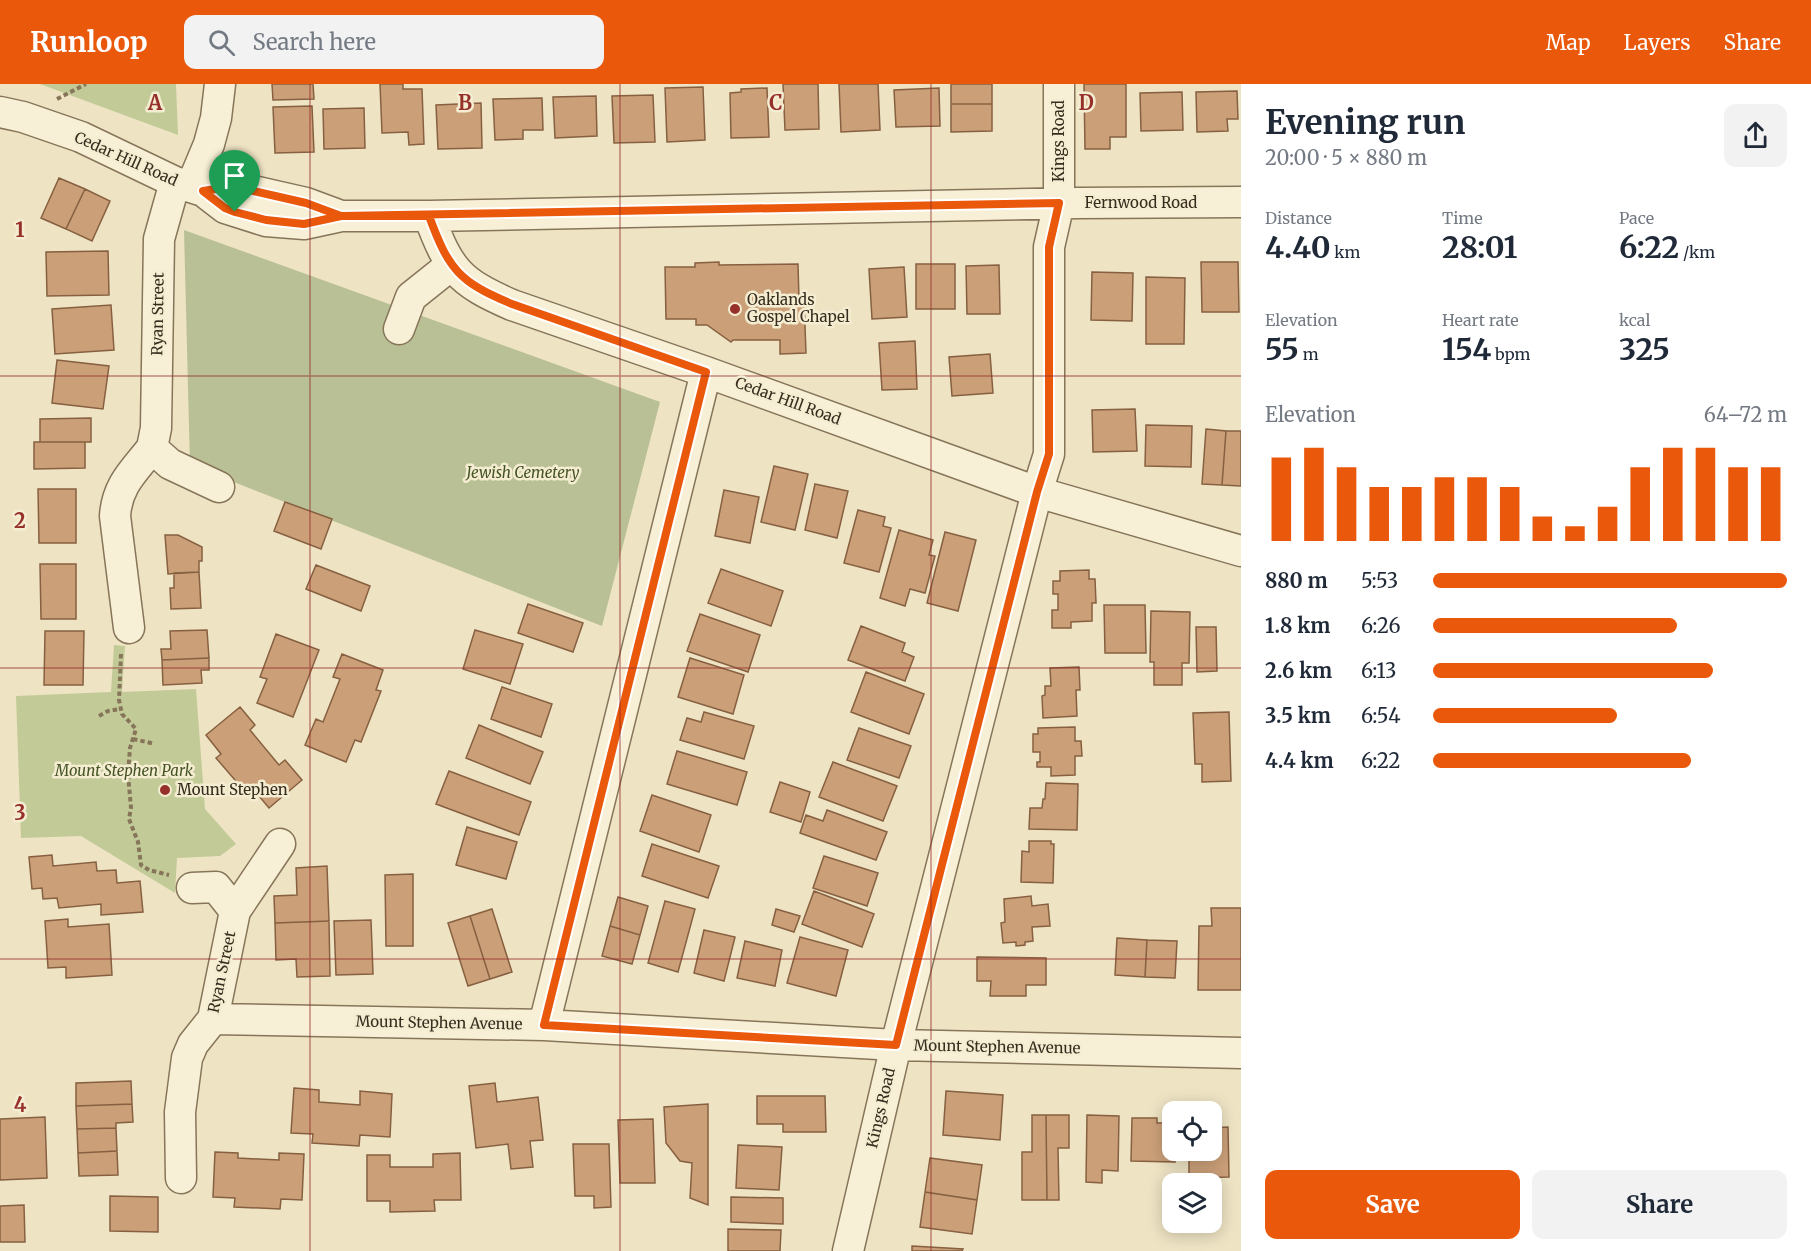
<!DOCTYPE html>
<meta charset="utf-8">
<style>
:root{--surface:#fff;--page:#f2f2f3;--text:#1f2937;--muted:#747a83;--accent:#ea580c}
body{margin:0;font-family:Merriweather,serif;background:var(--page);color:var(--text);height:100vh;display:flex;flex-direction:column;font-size:22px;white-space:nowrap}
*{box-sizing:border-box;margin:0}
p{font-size:20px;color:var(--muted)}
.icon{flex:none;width:33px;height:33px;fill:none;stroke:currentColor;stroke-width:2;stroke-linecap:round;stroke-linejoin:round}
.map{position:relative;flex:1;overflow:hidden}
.sheet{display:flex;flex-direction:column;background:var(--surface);width:570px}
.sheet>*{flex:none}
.controls{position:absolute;left:1162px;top:1017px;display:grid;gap:12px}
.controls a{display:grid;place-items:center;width:60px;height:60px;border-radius:12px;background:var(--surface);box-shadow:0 3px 15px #0003;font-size:30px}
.pin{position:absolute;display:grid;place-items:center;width:51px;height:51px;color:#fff;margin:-62px -26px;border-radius:50% 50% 50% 0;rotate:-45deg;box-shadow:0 0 6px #0007}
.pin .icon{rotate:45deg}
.round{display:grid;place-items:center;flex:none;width:63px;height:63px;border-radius:12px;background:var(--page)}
.overview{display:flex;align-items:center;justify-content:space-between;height:102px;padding:0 24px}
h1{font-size:33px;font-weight:700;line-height:45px}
.stats{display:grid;grid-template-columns:repeat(3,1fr);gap:9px;height:102px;padding:6px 24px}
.stats div{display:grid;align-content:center}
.stats b{font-size:30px;font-weight:700}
.stats small{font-size:16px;font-weight:400}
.stats p{font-size:16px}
.chart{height:168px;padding:12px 24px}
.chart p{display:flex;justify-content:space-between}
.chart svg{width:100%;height:108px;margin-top:6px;stroke:var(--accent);stroke-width:6}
.button{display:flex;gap:12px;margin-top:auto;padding:12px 24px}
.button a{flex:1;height:69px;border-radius:12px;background:var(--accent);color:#fff;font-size:24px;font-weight:700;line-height:69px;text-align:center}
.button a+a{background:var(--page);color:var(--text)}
ul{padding:0 24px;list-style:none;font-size:20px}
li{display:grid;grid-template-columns:96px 72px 1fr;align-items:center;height:45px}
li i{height:15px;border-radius:8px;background:var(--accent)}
header{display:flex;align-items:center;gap:36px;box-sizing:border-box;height:84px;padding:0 30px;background:var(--accent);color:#fff}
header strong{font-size:28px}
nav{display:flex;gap:33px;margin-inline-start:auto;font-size:21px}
.search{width:420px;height:54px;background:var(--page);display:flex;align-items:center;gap:15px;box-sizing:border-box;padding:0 21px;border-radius:12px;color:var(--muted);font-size:22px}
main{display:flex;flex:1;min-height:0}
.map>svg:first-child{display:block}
.green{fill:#c2cb97}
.cemetery{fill:#b9c096}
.building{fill:#cba079;stroke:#866040;stroke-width:1.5}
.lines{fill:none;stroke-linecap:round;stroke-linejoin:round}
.minor-casing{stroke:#87755a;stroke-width:33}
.path{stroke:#87755a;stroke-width:4;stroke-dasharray:4.5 3;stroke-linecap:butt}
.minor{stroke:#f8f0d6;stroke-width:30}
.route-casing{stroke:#fff;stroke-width:12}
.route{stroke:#ea580c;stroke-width:8}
.grid{fill:none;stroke:#96302a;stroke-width:1.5;stroke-opacity:0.55}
.poi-dot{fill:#96302a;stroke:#f5edd2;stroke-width:2}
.labels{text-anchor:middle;stroke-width:5;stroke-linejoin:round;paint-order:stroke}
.street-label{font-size:15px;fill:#372c1e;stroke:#f5edd2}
.poi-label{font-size:15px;fill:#372c1e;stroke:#f5edd2;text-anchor:start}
.park-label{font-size:15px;font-style:italic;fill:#455425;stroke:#f5edd2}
.grid-label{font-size:20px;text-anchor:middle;font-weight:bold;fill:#96302a;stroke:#f5edd2;stroke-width:5;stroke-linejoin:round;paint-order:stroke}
</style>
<header>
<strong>Runloop</strong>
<div class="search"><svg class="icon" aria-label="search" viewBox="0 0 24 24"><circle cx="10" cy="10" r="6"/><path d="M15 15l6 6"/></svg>Search here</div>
<nav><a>Map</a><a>Layers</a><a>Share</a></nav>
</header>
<main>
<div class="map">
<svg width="1241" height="1167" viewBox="0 0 1241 1167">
<rect width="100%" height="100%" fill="#eee3c3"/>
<path class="green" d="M40,0H176L178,51Z
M114,561L125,562L122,608L196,605L205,725L236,760L220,772L177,774L175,809L81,752L21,754L16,612L111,608Z"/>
<path class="cemetery" d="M184,146L660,318L602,542L190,381Z"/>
<path class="building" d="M272,0H313L314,15L273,16Z
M380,0H403V5H422L424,60L409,61L408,48L382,49Z
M783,0H818L819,45L785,46Z
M839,0H878L880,46L841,48Z
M951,0H992V20H951Z
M1084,0H1126V53H1110V65H1085Z
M703,3L705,56L667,58L665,4Z
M767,4L769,53L731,54L730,9L741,8V5Z
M939,4L940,42L896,43L894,6Z
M1237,7L1238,35H1227L1228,47L1197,48L1196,8Z
M1182,8L1183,46L1141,47L1140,9Z
M653,11L655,58L614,59L612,12Z
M596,12L597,52L555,54L553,13Z
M542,14L543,46H523V55L495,56L493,15Z
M481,19L482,64L438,65L436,21Z
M951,20H992V47L951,48Z
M312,22L314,68L275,69L273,23Z
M364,24L365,64L324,65L323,25Z
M59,94L85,105L66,145L41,134Z
M85,105L110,117L92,157L66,145Z
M108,167L109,211L47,212L46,168Z
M719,178V181L798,180L799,216L804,215L806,269L780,270V256H733L731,258L707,241H696V235H666L665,183H695V179Z
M1201,178H1238L1239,228H1202Z
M916,180H955V225H916Z
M999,181L1000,230H967L966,182Z
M904,183L907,233L872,235L869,185Z
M1092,188L1133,189L1132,237L1091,236Z
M1146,193L1185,194L1184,260H1146Z
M111,221L114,266L55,270L52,225Z
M915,257L917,305L882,306L879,259Z
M990,270L993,309L952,312L949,273Z
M57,276L109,282L103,325L52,319Z
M1135,325L1137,367L1093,368L1092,326Z
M91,334V358H40V335Z
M1146,341L1192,342L1191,383L1145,382Z
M1206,345L1226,347L1222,401L1202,400Z
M1226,347H1241V402L1222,401Z
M34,358H85V384L34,385Z
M774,382L808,390L795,446L761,438Z
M815,400L848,407L837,454L805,446Z
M38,405H76V459H39Z
M724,406L759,413L750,459L715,452Z
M285,418L332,435L321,465L274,447Z
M858,426L885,433L883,442L891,444L879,488L844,479Z
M899,446L933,456L929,471L935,472L925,509L910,505L905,522L880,514Z
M945,448L976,456L958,527L927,519Z
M165,451H178L202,463V477H199V488L168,490Z
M40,480H76V535H41Z
M316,481L370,502L361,527L306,505Z
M721,485L783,507L771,542L708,519Z
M1089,486V495H1095L1096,519H1092V537L1071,538V544H1052V526H1058V510H1053V497H1060V487Z
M199,488L201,524L171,525L170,504H174V489Z
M528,520L583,539L573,568L518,549Z
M1104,521H1145L1146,569H1105Z
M1151,527L1190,528L1189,579H1182V601H1154V578H1150Z
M700,530L760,551L748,588L687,567Z
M861,542L905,559L902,568L914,573L905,597L848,576Z
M1196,543H1216L1217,587L1197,588Z
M207,546L209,574L162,576L161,565H171L170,547Z
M475,546L523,560L510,600L463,585Z
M45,547H84L83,601H44Z
M276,550L319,566L293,633L257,619L267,595L260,593Z
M342,570L383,586L376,606L381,607L361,658L355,656L346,678L305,661L316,635L323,638L340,595L333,593Z
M209,574V586H201L202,599L163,601L162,576Z
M690,574L744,591L733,630L678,613Z
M1079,583L1080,606H1076L1077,632L1043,634L1042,612L1045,611V602H1051L1050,584Z
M866,588L924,610L909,650L851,628Z
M502,603L552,620L541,653L491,635Z
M240,623L255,641L250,646L279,681L285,676L302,696L269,724L253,705L247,710L216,674L221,670L206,651Z
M704,628L754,642L744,675L680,656L687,634L701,638Z
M1229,628L1231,697L1202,698V680H1195L1193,629Z
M479,641L543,668L530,700L466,674Z
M1075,643V657H1081L1082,672H1075V691L1051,692V683H1037V678H1040V668H1033V650H1038V644Z
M859,644L911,662L899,694L847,676Z
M677,667L747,688L737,721L667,700Z
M833,678L897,702L883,737L819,713Z
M449,687L531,718L519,751L436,720Z
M780,698L810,708L801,738L770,728Z
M1046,699L1078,700L1077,746L1029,745L1030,724H1042L1043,715H1045Z
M652,711L711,731L699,768L640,747Z
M827,726L887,748L876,776L800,749L806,731L823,737Z
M467,743L517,758L506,795L456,781Z
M1029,757H1051V760H1054L1053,799L1021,798L1022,767L1029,768Z
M652,760L719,782L708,814L642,792Z
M52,771L53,782L96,778L97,787L116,786L117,799L140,797L143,828L101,831V820L59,824L57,814L43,815L42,804L32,805L29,773Z
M824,772L878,789L867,822L813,804Z
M327,782L329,837L275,839L274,812L297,811L296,784Z
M413,790V862H386L385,791Z
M814,807L874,830L862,863L802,840Z
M1031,812L1032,822L1048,820L1050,842L1032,843L1033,857L1025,858V861L1016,862V858L1003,859L1001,839L1005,838L1004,815Z
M618,813L648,822L640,851L610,842Z
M665,817L695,825L678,888L648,879Z
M1211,824H1241V906H1198L1199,842H1212Z
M492,825L512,888L490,895L470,832Z
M776,825L800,832L794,848L772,841Z
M470,832L490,895L468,902L448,839Z
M68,835V843L109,840L112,891L66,894V883L48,884L45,837Z
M371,836L373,890L336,891L334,837Z
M329,837L330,892L297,893L296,875L276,876L275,839Z
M610,842L640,851L632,880L602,872Z
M704,846L735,853L724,897L694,889Z
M800,853L848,866L836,912L787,899Z
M1117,854L1147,856L1145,893L1115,891Z
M1147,856L1177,857L1175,894L1145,893Z
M745,857L782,866L775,902L737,894Z
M977,873L1046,874V901H1026V912H990L991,897H977Z
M131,997L132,1020L76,1022V999Z
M495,999L497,1018L538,1013L543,1056L530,1057L533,1083L511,1085L508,1060L476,1064L469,1002Z
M294,1004L319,1006V1018L360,1021V1007L392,1010L390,1053L360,1051L359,1062L312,1059L313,1050L291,1049Z
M946,1007L1003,1011L1000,1056L943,1051Z
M757,1012H825L826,1048H783V1040H757Z
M132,1020L133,1038L116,1039V1044L77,1045L76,1022Z
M708,1020V1121L690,1114L692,1079L680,1077L666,1059L664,1023Z
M1032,1031H1046L1047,1116H1022V1068H1032Z
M1046,1031H1069V1064H1058L1059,1116H1047Z
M1087,1031L1119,1032L1118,1087L1102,1086V1099L1086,1098Z
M45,1033L47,1094L0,1096V1035Z
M1132,1034H1157V1039H1173L1175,1078L1131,1077Z
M653,1035L655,1099H620L618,1036Z
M1228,1043L1229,1093L1189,1094V1066H1212V1044Z
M116,1044L117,1067L78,1069L77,1045Z
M573,1060H609L611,1123L594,1124V1112H575Z
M738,1061L782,1063L779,1106L736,1104Z
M117,1067L118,1091L79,1092L78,1069Z
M215,1068L238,1069V1074L279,1076V1069L304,1070L302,1116L281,1115L280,1125L234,1123L235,1114L213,1113Z
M460,1069L461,1116H434L435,1127L390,1128V1117H367V1071H390V1083H433V1070Z
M930,1074L982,1081L977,1116L925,1108Z
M925,1108L977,1116L972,1150L920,1143Z
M110,1112L158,1113V1148L110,1147Z
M731,1113L783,1114V1140L731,1138Z
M24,1121L25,1158H0V1122Z
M728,1145L781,1146L780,1167H728Z
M912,1162L963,1165L962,1167H912Z"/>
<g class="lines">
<defs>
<path id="minor" d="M0,28L23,33L81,53L175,98L203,107L225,124L266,137L304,140L341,132H429L1078,119L1241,118
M191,103L209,60L216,34L220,0
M203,107L229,103L240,104L306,119L341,132
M429,132C449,186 459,198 512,221L706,288L1037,408L1241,467
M399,245L411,213L451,181
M152,364L156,344L159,155L175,98
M129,544L115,432C117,401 134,387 152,364L170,380L219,403
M192,804L216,803L235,827
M213,935L544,941L896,961L1241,969
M544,941L706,288
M181,1094L180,1028L187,974L193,960L213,935L235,827L280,760
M848,1167L896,961L1037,408L1049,370V163L1059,119V0"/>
</defs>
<use href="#minor" class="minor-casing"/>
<path class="path" d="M57,15L86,0
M121,570L119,616L122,630L136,645L130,664L128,690L131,724L129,735L138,758L141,781L149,786L169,791
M99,632L108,627L121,625
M133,655L155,660"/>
<use href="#minor" class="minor"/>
</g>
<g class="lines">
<defs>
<path id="route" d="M235,128L266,136L304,140L341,132H429C449,186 459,198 512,220L706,288L544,941L896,961L1037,408L1049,370V163L1059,119L341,132L306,119L240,104L229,103L203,107L225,124L235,128"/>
</defs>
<use href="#route" class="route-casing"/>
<use href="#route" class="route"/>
</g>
<path class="grid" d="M310,0V1167M620,0V1167M931,0V1167M0,292H1241M0,584H1241M0,875H1241"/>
<g class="poi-dot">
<circle cx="735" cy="225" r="6"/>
<circle cx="165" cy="706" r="6"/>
</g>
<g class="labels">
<g class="street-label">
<text transform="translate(1059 57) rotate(-90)" y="5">Kings Road</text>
<text transform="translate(126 75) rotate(24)" y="5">Cedar Hill Road</text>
<text x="1141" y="124">Fernwood Road</text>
<text transform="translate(158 230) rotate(-89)" y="5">Ryan Street</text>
<text transform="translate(788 317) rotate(20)" y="5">Cedar Hill Road</text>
<text transform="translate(222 888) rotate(-78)" y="5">Ryan Street</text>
<text transform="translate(439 939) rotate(1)" y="5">Mount Stephen Avenue</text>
<text transform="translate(997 963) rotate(1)" y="5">Mount Stephen Avenue</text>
<text transform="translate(881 1024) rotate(-77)" y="5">Kings Road</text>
</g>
<g class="poi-label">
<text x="747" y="221">Oaklands<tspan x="747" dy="17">Gospel Chapel</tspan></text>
<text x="177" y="711">Mount Stephen</text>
</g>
<g class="park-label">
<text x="523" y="394">Jewish Cemetery</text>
<text x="124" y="692">Mount Stephen Park</text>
</g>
</g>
<g class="grid-label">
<text x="155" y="26">A</text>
<text x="465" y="26">B</text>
<text x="776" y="26">C</text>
<text x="1086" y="26">D</text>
<text x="20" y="153">1</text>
<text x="20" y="444">2</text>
<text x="20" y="736">3</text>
<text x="20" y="1028">4</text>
</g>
</svg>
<div class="controls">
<a><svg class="icon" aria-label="locate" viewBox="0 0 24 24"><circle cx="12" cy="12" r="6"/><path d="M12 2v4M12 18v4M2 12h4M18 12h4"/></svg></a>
<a><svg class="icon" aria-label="layers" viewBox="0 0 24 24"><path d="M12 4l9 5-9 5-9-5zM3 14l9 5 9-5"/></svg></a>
</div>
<div class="pin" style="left:235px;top:128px;background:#1e9e55"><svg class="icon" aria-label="arrive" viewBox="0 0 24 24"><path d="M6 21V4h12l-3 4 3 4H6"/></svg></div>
</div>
<section class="sheet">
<div class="overview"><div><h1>Evening run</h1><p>20:00 · 5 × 880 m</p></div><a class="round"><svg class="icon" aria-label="share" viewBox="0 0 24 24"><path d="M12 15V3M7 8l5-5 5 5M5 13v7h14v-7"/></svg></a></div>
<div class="stats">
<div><p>Distance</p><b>4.40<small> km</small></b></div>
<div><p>Time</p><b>28:01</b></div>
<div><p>Pace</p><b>6:22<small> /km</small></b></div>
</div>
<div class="stats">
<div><p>Elevation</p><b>55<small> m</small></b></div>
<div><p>Heart rate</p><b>154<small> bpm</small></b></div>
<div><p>kcal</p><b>325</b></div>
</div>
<div class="chart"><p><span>Elevation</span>64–72 m</p>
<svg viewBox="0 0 160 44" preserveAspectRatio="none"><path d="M5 44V10M15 44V6M25 44V14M35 44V22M45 44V22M55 44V18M65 44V18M75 44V22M85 44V34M95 44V38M105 44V30M115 44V14M125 44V6M135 44V6M145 44V14M155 44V14"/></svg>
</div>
<ul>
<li><b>880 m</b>5:53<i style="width:100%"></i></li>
<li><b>1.8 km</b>6:26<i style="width:69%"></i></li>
<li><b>2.6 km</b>6:13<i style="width:79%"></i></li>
<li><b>3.5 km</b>6:54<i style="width:52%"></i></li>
<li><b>4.4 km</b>6:22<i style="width:73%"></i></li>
</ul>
<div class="button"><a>Save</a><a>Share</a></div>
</section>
</main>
